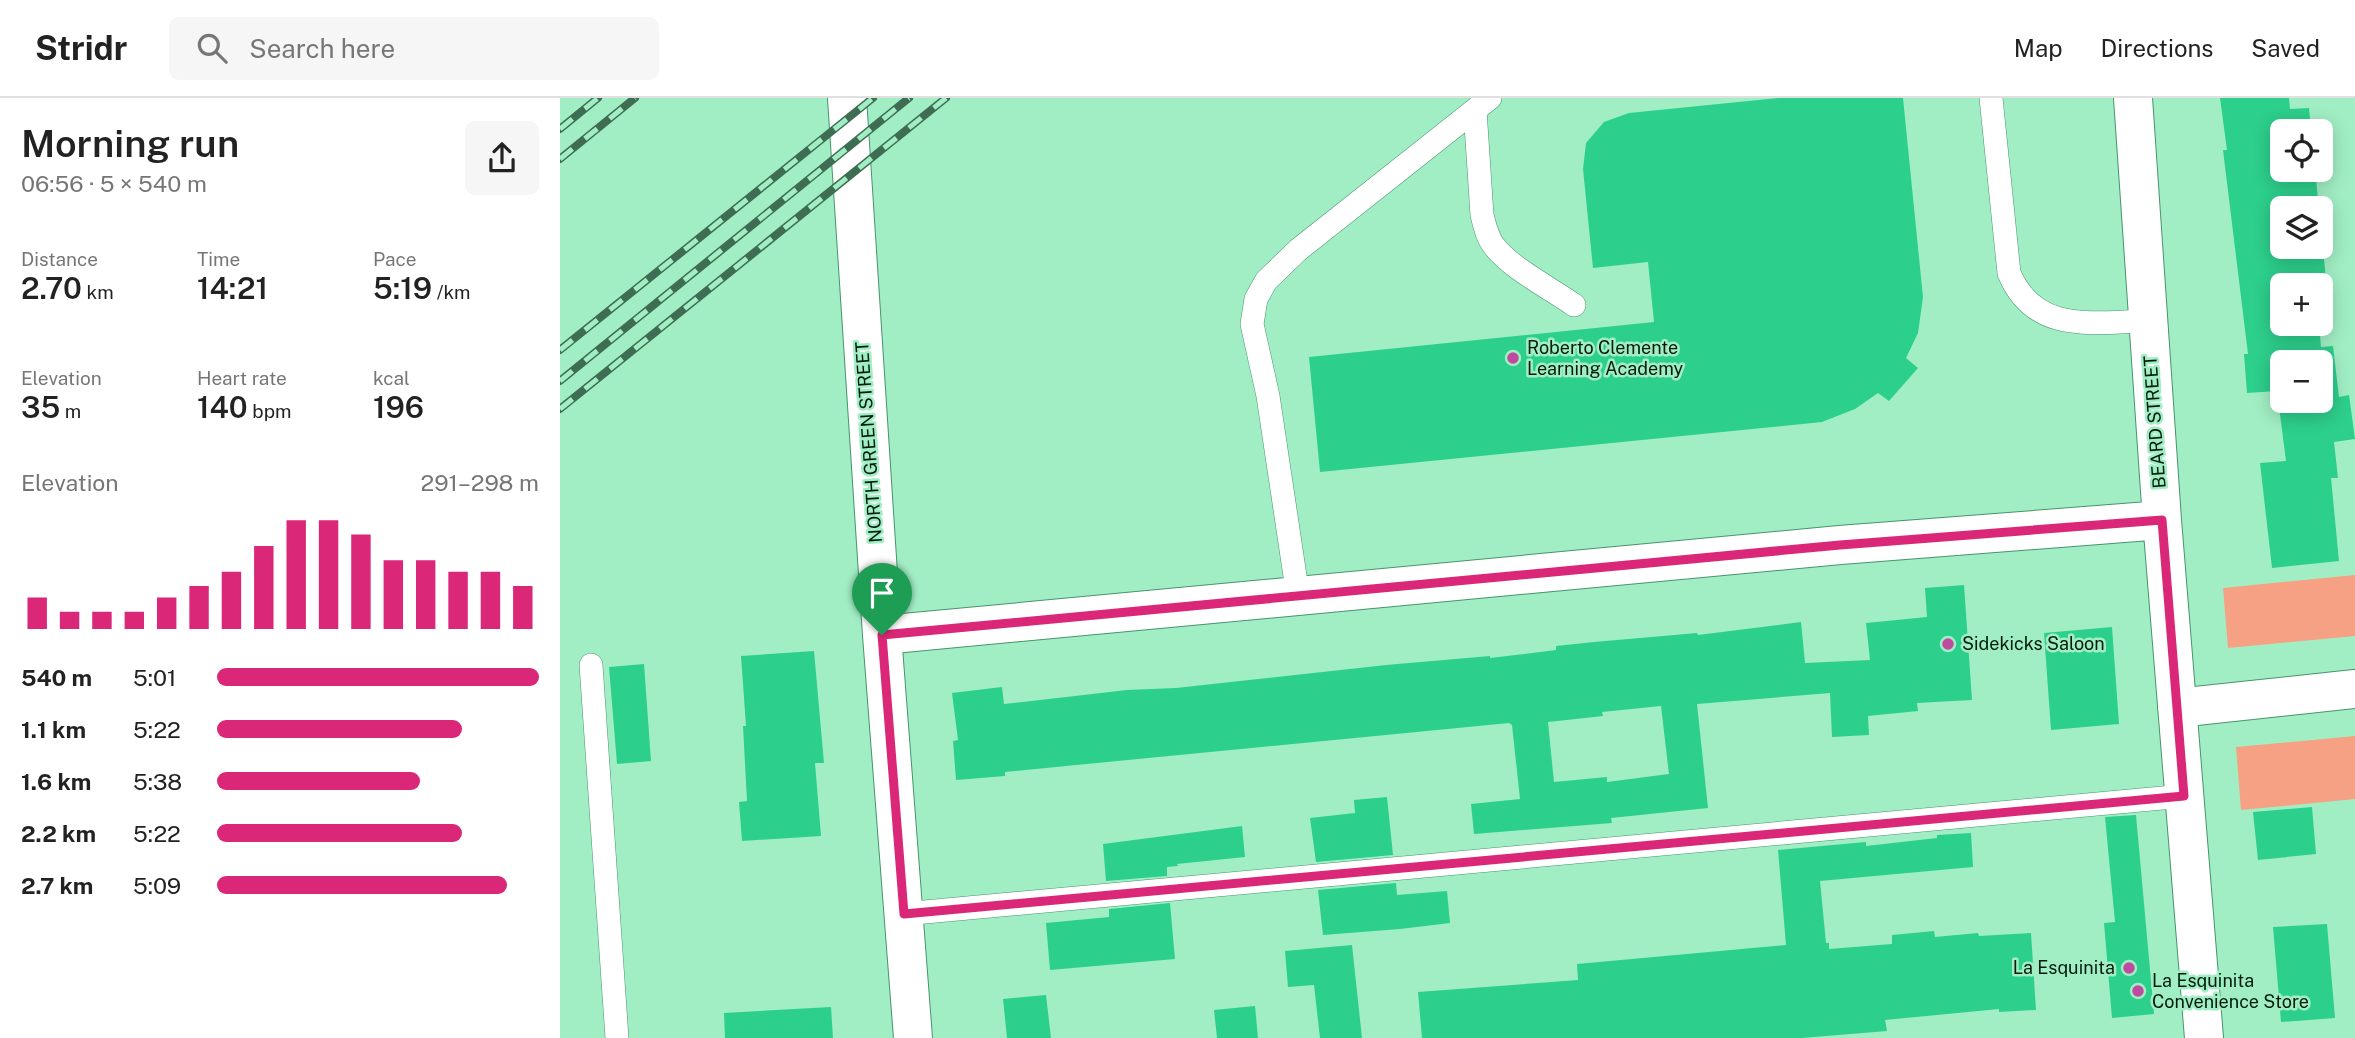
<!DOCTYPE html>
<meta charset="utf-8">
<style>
:root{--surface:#fff;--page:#f6f6f6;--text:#222;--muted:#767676;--line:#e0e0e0;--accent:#db2777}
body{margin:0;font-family:"Public Sans",sans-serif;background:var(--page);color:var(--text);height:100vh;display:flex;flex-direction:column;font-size:26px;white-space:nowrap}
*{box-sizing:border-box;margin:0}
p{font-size:23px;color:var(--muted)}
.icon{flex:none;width:38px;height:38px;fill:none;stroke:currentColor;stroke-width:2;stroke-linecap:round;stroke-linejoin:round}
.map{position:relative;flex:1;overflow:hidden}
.details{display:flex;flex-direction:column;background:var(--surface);width:560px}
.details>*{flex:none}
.tools{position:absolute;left:1710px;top:21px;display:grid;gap:14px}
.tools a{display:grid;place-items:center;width:63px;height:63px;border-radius:10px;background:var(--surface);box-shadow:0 4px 18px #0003;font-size:35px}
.pin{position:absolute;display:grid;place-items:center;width:60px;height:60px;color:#fff;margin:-72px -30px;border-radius:50% 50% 50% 0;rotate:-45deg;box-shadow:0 0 7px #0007}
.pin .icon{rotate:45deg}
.round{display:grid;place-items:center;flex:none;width:74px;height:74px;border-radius:10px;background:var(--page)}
.head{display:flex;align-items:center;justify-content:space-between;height:119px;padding:0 21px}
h1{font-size:38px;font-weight:600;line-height:52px}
.stats{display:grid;grid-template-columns:repeat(3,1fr);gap:10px;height:119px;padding:7px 21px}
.stats div{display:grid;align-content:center}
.stats b{font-size:30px;font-weight:600}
.stats small{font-size:19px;font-weight:400}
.stats p{font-size:19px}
.chart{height:196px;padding:14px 21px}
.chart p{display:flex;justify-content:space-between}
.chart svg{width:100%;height:126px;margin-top:7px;stroke:var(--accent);stroke-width:6}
ul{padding:0 21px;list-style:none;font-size:23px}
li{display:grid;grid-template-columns:112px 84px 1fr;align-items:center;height:52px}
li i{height:18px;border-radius:9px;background:var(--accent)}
header{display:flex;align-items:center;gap:42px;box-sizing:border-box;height:98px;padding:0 35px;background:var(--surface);border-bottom:2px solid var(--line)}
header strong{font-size:33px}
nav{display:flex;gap:38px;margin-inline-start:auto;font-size:24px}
.search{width:490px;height:63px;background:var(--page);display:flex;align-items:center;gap:18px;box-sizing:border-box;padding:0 24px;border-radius:10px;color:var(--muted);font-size:26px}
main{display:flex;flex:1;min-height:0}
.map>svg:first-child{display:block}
.green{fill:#f7a184}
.building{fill:#2dcf8c;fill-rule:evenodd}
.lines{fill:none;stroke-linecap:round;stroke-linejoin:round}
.lane-casing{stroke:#47946d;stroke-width:24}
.street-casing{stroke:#47946d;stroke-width:40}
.lane{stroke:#fff;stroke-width:23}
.street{stroke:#fff;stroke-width:38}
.rail-casing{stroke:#3e6d53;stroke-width:8}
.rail{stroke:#a1eec4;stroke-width:5;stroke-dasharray:16;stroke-linecap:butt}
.route-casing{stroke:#fff;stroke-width:14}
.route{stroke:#db2777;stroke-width:9}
.poi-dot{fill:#c04aa0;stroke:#a1eec4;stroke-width:2.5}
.labels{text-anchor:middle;stroke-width:5;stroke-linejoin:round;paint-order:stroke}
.poi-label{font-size:18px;fill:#001c0d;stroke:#a1eec4;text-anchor:start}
.street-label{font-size:18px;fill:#001c0d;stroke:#a1eec4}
</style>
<header>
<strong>Stridr</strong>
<div class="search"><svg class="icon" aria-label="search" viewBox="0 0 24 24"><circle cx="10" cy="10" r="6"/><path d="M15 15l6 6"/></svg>Search here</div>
<nav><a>Map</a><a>Directions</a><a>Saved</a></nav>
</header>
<main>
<section class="details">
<div class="head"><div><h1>Morning run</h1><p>06:56 · 5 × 540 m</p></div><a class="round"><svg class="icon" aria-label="share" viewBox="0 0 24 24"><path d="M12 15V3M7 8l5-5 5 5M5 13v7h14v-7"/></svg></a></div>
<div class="stats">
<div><p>Distance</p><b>2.70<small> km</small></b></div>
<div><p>Time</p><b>14:21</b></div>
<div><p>Pace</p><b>5:19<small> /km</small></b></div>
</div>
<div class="stats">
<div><p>Elevation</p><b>35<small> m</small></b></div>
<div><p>Heart rate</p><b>140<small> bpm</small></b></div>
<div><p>kcal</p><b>196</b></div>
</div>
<div class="chart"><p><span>Elevation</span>291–298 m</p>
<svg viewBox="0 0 160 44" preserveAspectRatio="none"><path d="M5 44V33M15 44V38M25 44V38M35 44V38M45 44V33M55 44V29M65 44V24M75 44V15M85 44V6M95 44V6M105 44V11M115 44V20M125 44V20M135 44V24M145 44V24M155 44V29"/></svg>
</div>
<ul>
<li><b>540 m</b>5:01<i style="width:100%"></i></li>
<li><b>1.1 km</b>5:22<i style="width:76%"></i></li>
<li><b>1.6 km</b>5:38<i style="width:63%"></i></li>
<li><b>2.2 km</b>5:22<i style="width:76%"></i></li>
<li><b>2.7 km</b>5:09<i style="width:90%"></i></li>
</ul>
</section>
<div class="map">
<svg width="1795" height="940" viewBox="0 0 1795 940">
<rect width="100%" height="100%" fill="#a1eec4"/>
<path class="green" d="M1795,477V538L1668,550L1663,490Z
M1795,638V701L1681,712L1676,649Z"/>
<path class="building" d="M1218,0H1343L1363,199L1358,235L1346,260L1358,270L1329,303L1318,295L1295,311L1262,324L760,374L749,259L1094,224L1088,164L1033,170L1023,71L1026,45L1044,24L1069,15Z
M1660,0H1729L1730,11L1749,10L1751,33H1722V72H1755L1759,110H1722V149H1760V125L1766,180L1755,181V187H1722V226H1759L1761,249L1773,248L1779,299L1789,297L1795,341L1774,344L1778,380H1771L1779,463L1712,470L1700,365L1726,363L1717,293L1687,295L1684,256H1688L1663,52H1667ZM1722,264H1760V303H1722Z
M1404,487L1412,602L1357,605L1358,613L1308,618L1309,637L1272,639L1270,595L1137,606L1148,710L1051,720L1052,725L914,736L911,706L960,701L952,627L949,625L506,668L445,674V678L396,682L393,643L398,642L392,595L442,589L444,606L567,592L616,590L826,567L930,558V560L996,552V548L1034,544L1137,535L1138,537L1241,524L1245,565L1310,562L1306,525L1367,519L1365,490ZM1101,608L1109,676L1047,684V679L994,684L988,624L1043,618L1042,614Z
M1552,529L1559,626L1491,632L1484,535Z
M254,553L264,665H255L261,738L182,743L179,704L187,703L183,628H186L181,558Z
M84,566L91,663L57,666L49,569Z
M827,699L833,757L756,764L750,720L795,715L794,702Z
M1752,709L1756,756L1698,762L1693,714Z
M1576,717L1594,916L1552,920L1544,825L1555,824L1545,719Z
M682,728L685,759L617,766L618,768L607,769V778L546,783L543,746Z
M1411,735L1413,769L1260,783L1266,845H1269V851L1332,846V837L1374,833L1375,839L1418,835L1419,838L1471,835L1476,912L1439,914V911L1325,922L1327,933L1242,940H862L858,894L1018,882L1017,866L1226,847L1218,752L1306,744V748L1377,740V737Z
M836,785L837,797L887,793L890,825L840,831L763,837L758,792Z
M610,805L615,861L490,872L486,825L549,819V811Z
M1767,826L1775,920L1721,924L1713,829Z
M792,847L802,940H760L754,887L728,889L725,853Z
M486,897L491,940H447L443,901Z
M695,908L698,940H657L654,912Z
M271,909L273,940H165L164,915Z"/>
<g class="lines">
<defs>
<path id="lane" d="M1431,0L1449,175C1475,237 1533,224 1588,223
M915,12L922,117C925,128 927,139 934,148C952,171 990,190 1014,207
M738,498L708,298L692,226L696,201L706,183L738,152L930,0
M31,567L57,940
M343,816L1624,698"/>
<path id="street" d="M287,0L322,537L353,940
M1573,0L1602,422L1644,940
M322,537L1280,447L1602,422
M1617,610L1795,591"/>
</defs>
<use href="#lane" class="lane-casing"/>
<use href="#street" class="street-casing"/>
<use href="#lane" class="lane"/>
<use href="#street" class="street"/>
<defs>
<path id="rail" d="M0,31L38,0
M0,61L75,0
M0,252L313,0
M0,283L349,0
M0,311L386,0"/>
</defs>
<use href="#rail" class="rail-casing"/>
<use href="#rail" class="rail"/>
</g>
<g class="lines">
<defs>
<path id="route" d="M1602,422L1624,698L344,816L322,537L1280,447Z"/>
</defs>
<use href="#route" class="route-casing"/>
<use href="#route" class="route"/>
</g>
<g class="poi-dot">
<circle cx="953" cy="260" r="7"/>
<circle cx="1388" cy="546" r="7"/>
<circle cx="1569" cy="870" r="7"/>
<circle cx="1578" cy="893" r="7"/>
</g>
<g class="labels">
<g class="poi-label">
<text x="967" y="256">Roberto Clemente<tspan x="967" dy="21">Learning Academy</tspan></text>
<text x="1402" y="552">Sidekicks Saloon</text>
<text x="1555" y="876" text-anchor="end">La Esquinita</text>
<text x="1592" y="889">La Esquinita<tspan x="1592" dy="21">Convenience Store</tspan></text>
</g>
<g class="street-label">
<text transform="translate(1595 324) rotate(-94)" y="6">BEARD STREET</text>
<text transform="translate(309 344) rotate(-94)" y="6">NORTH GREEN STREET</text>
</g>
</g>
</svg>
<div class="tools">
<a><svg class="icon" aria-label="locate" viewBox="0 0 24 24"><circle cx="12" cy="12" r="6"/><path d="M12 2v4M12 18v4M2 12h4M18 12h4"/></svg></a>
<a><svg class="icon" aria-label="layers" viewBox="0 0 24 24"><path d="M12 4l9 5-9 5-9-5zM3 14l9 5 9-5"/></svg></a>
<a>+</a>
<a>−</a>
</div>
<div class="pin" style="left:322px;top:537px;background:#1e9e55"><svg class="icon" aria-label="arrive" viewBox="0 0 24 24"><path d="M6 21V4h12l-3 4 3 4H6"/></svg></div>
</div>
</main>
